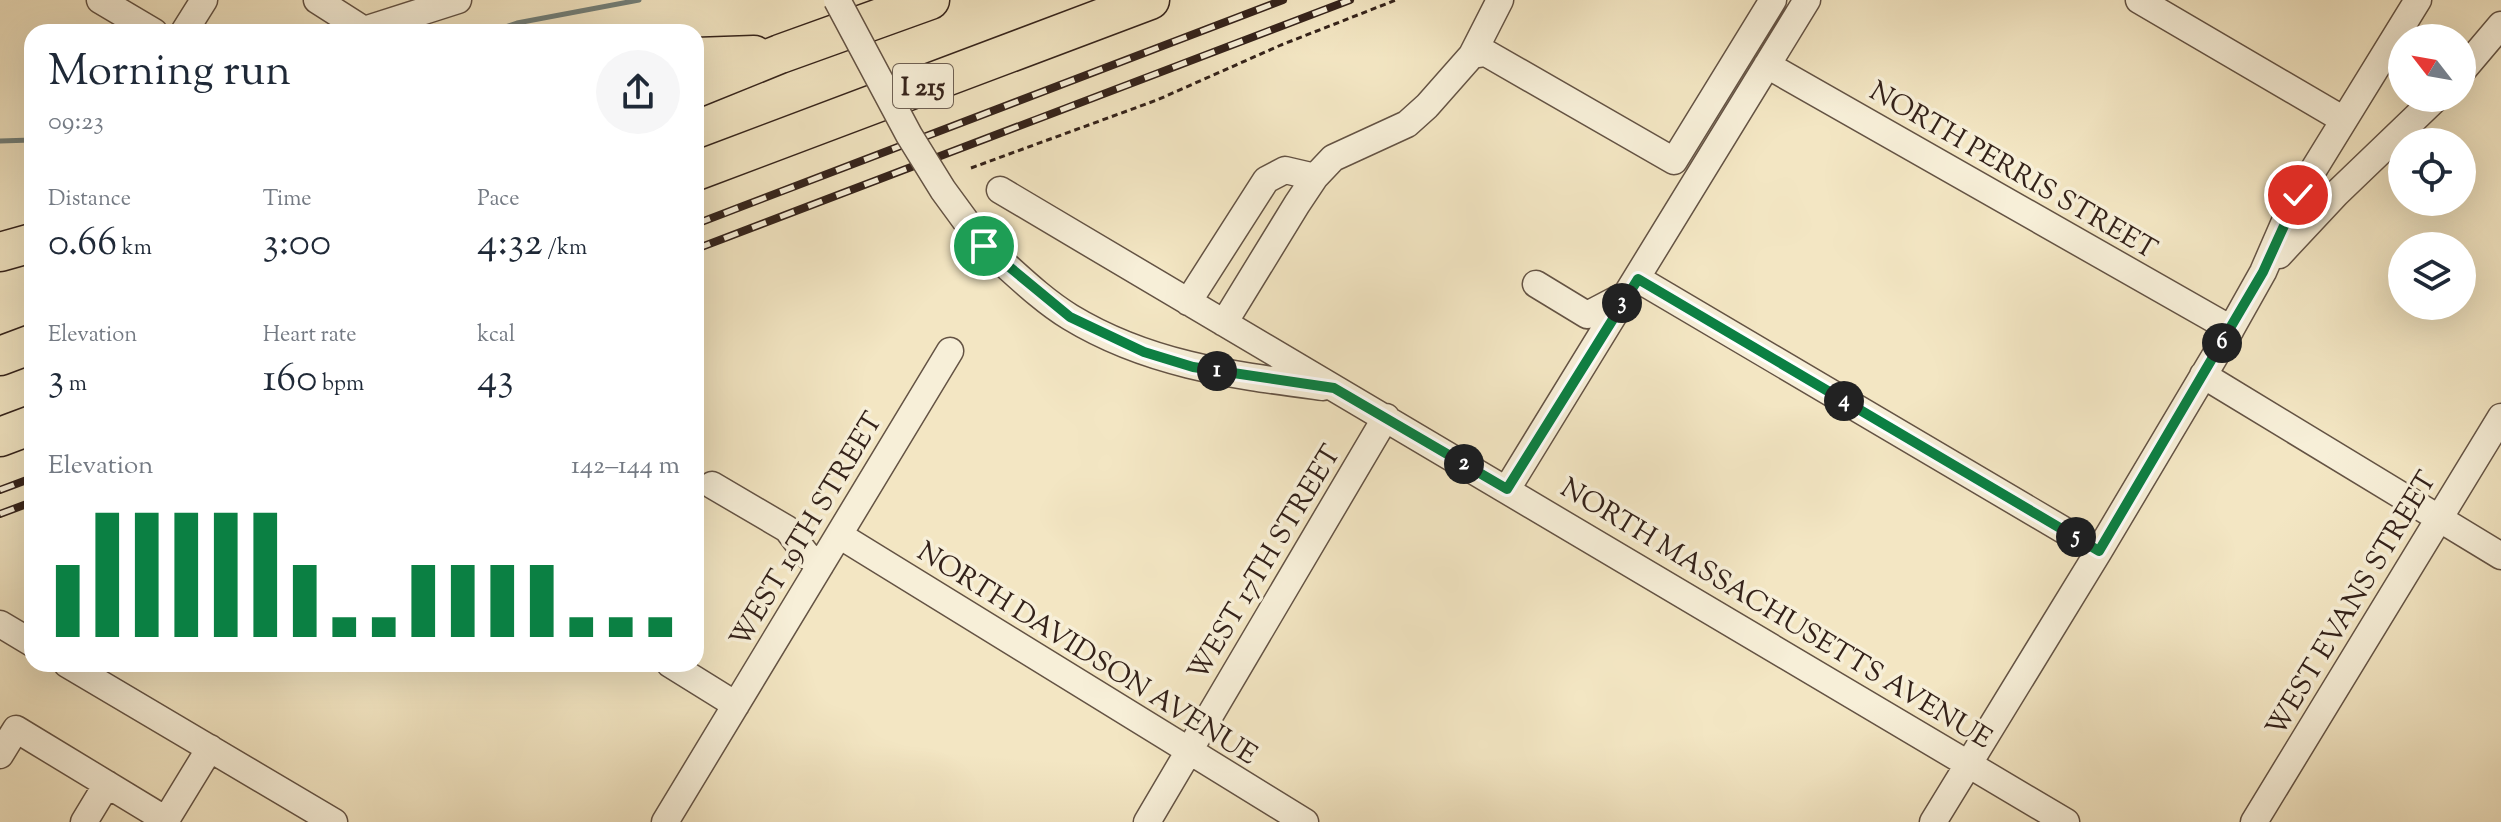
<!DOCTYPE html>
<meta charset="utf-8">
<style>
:root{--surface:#fff;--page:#f6f6f7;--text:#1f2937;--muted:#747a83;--accent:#0b8043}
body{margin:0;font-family:"Sorts Mill Goudy",serif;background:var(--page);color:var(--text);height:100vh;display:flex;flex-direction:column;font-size:30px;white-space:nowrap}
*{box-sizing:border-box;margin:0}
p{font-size:26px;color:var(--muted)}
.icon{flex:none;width:44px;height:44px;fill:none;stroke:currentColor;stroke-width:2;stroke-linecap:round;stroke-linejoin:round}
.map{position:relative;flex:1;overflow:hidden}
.panel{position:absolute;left:24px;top:24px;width:680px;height:648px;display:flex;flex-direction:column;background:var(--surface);border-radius:24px;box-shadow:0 8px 32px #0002}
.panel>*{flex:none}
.needle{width:52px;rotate:301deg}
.buttons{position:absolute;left:2388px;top:24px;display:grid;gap:16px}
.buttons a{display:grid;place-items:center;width:88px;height:88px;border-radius:50%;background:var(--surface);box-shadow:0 8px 32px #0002;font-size:40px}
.pin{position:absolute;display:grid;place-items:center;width:68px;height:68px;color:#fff;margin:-34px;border:4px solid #fff;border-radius:50%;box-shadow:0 2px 8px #0007}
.km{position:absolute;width:40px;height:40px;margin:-20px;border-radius:50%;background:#222;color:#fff;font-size:22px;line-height:40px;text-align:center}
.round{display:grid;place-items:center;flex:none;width:84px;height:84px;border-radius:42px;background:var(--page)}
.head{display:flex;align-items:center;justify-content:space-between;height:136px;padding:0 24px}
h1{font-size:44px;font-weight:600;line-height:60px}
.figures{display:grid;grid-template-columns:repeat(3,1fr);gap:12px;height:136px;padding:8px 24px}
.figures div{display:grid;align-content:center}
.figures b{font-size:40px;font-weight:600}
.figures small{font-size:22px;font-weight:400}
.figures p{font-size:22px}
.chart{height:224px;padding:16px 24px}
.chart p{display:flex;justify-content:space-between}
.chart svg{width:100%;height:144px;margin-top:8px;stroke:var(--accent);stroke-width:6}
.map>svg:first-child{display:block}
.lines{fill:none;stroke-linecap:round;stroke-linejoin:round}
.stream{stroke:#73807a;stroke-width:5}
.minor-casing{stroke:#645344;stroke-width:29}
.highway-casing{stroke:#34221a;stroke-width:41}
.path{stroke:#34221a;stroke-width:3;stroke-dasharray:6 4;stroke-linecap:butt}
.minor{stroke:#f7efd8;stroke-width:26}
.highway{stroke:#f3e6c3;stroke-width:38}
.rail-casing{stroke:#34221a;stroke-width:8}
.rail{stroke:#f7efd8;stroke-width:5;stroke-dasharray:15;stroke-linecap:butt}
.minor-bridge-casing{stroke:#645344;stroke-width:29;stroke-linecap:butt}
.minor-bridge{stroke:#f7efd8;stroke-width:26}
.route-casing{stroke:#fff;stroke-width:16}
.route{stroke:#0b8043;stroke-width:10}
.labels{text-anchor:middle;stroke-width:7;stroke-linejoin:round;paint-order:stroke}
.shield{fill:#f7efd8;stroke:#6e6053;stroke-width:2}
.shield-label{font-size:26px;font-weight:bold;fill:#34221a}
.street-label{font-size:28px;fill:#34221a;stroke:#f7efd8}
</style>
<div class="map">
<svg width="2501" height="822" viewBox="0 0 2501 822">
<rect width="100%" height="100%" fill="#f3e6c3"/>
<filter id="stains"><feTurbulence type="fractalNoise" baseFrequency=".0025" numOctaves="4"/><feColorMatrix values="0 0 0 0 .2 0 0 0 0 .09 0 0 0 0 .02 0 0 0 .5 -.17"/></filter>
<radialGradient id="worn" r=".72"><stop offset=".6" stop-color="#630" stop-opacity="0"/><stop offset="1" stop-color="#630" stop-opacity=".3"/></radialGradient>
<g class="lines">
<path class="stream" d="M491,32L517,23L639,0
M0,141L32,140"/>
<defs>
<path id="minor" d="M100,0L154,32
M317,0L364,30
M2139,0L2344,120
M184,32L204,0
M358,32L458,0
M1472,55L1500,0
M1767,65L2231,329
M2462,71L2501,25
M1000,190L2066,822
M984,246C1012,270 1039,298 1070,317C1149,365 1233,375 1323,387
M2279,255L2336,194L2436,98
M1638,279L2099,551
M1536,284L1587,315L1627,294
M1188,302L1266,180L1285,170L1315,177
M1224,323L1297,204L1315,177L1333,158L1407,124L1427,106L1472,55L1486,53L1674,161L1773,0
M2203,375L2501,556
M712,485L787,529L806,554L820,566
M1507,489L1807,0
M839,535L1305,822
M0,624L32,643
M67,664L334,822
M670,664L736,705
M0,755L16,729L166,820L210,748
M84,822L107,784
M665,822L950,351
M1147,822L1386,417
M1933,822L2099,551L2231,329L2263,272L2293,203L2418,0
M2254,822L2501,417"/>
<path id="highway" d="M696,57L754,55
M696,88L780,54L930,0
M696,171L1150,0
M0,252L32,243
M0,356L32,344
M0,437L32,425"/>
</defs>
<use href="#minor" class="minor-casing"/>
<use href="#highway" class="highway-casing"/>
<path class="path" d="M971,168L1157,100L1281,45L1396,0"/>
<use href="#minor" class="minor"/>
<use href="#highway" class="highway"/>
<defs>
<path id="rail" d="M696,224L1283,0
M696,249L1350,0
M0,490L32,478
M0,514L32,502"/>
</defs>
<use href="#rail" class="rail-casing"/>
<use href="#rail" class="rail"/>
<defs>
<path id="minor-bridge" d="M837,0L909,135L943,190L984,246"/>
</defs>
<use href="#minor-bridge" class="minor-bridge-casing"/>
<use href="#minor-bridge" class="minor-bridge"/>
</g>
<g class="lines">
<defs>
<path id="route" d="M984,246L1070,317L1144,352L1193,367L1334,388L1507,489L1638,279L2099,551L2263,272L2298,195"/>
</defs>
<use href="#route" class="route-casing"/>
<use href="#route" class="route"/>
</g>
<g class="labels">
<rect class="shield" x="893" y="64" width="60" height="44" rx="6"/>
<g class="shield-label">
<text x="923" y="95">I 215</text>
</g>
<g class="street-label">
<text transform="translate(2014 169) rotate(30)" y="10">NORTH PERRIS STREET</text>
<text transform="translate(805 529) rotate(-59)" y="10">WEST 19TH STREET</text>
<text transform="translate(1263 562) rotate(-59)" y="10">WEST 17TH STREET</text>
<text transform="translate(2350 603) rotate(-59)" y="10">WEST EVANS STREET</text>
<text transform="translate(1777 612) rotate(31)" y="10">NORTH MASSACHUSETTS AVENUE</text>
<text transform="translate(1088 652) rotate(32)" y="10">NORTH DAVIDSON AVENUE</text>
</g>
</g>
<rect width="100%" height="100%" filter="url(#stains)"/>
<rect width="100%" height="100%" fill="url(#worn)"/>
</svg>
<div class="buttons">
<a><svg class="needle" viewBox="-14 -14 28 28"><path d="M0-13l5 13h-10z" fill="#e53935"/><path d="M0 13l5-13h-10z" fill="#747a83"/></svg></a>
<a><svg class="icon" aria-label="locate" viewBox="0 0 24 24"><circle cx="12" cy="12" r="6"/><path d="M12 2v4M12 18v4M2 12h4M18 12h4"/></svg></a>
<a><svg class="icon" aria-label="layers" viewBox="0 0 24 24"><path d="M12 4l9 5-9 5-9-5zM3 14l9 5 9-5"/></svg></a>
</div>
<div class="pin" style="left:984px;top:246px;background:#1e9e55"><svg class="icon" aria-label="arrive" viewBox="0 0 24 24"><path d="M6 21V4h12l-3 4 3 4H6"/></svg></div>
<div class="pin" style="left:2298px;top:195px;background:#d93025"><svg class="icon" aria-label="check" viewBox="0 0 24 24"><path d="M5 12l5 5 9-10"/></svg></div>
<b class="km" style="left:1217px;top:371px">1</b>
<b class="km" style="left:1464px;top:464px">2</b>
<b class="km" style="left:1622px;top:303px">3</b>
<b class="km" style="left:1844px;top:401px">4</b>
<b class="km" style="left:2076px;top:537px">5</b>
<b class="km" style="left:2222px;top:343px">6</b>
<section class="panel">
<div class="head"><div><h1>Morning run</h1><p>09:23</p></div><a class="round"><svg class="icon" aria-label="share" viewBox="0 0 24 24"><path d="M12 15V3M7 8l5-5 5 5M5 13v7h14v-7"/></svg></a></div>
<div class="figures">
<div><p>Distance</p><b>0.66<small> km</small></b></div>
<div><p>Time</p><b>3:00</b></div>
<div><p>Pace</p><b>4:32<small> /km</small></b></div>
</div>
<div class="figures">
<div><p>Elevation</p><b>3<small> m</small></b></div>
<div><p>Heart rate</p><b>160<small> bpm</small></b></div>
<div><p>kcal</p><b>43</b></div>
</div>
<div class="chart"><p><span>Elevation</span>142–144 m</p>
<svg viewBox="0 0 160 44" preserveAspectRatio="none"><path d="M5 44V22M15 44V6M25 44V6M35 44V6M45 44V6M55 44V6M65 44V22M75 44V38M85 44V38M95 44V22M105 44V22M115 44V22M125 44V22M135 44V38M145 44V38M155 44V38"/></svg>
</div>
</section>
</div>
